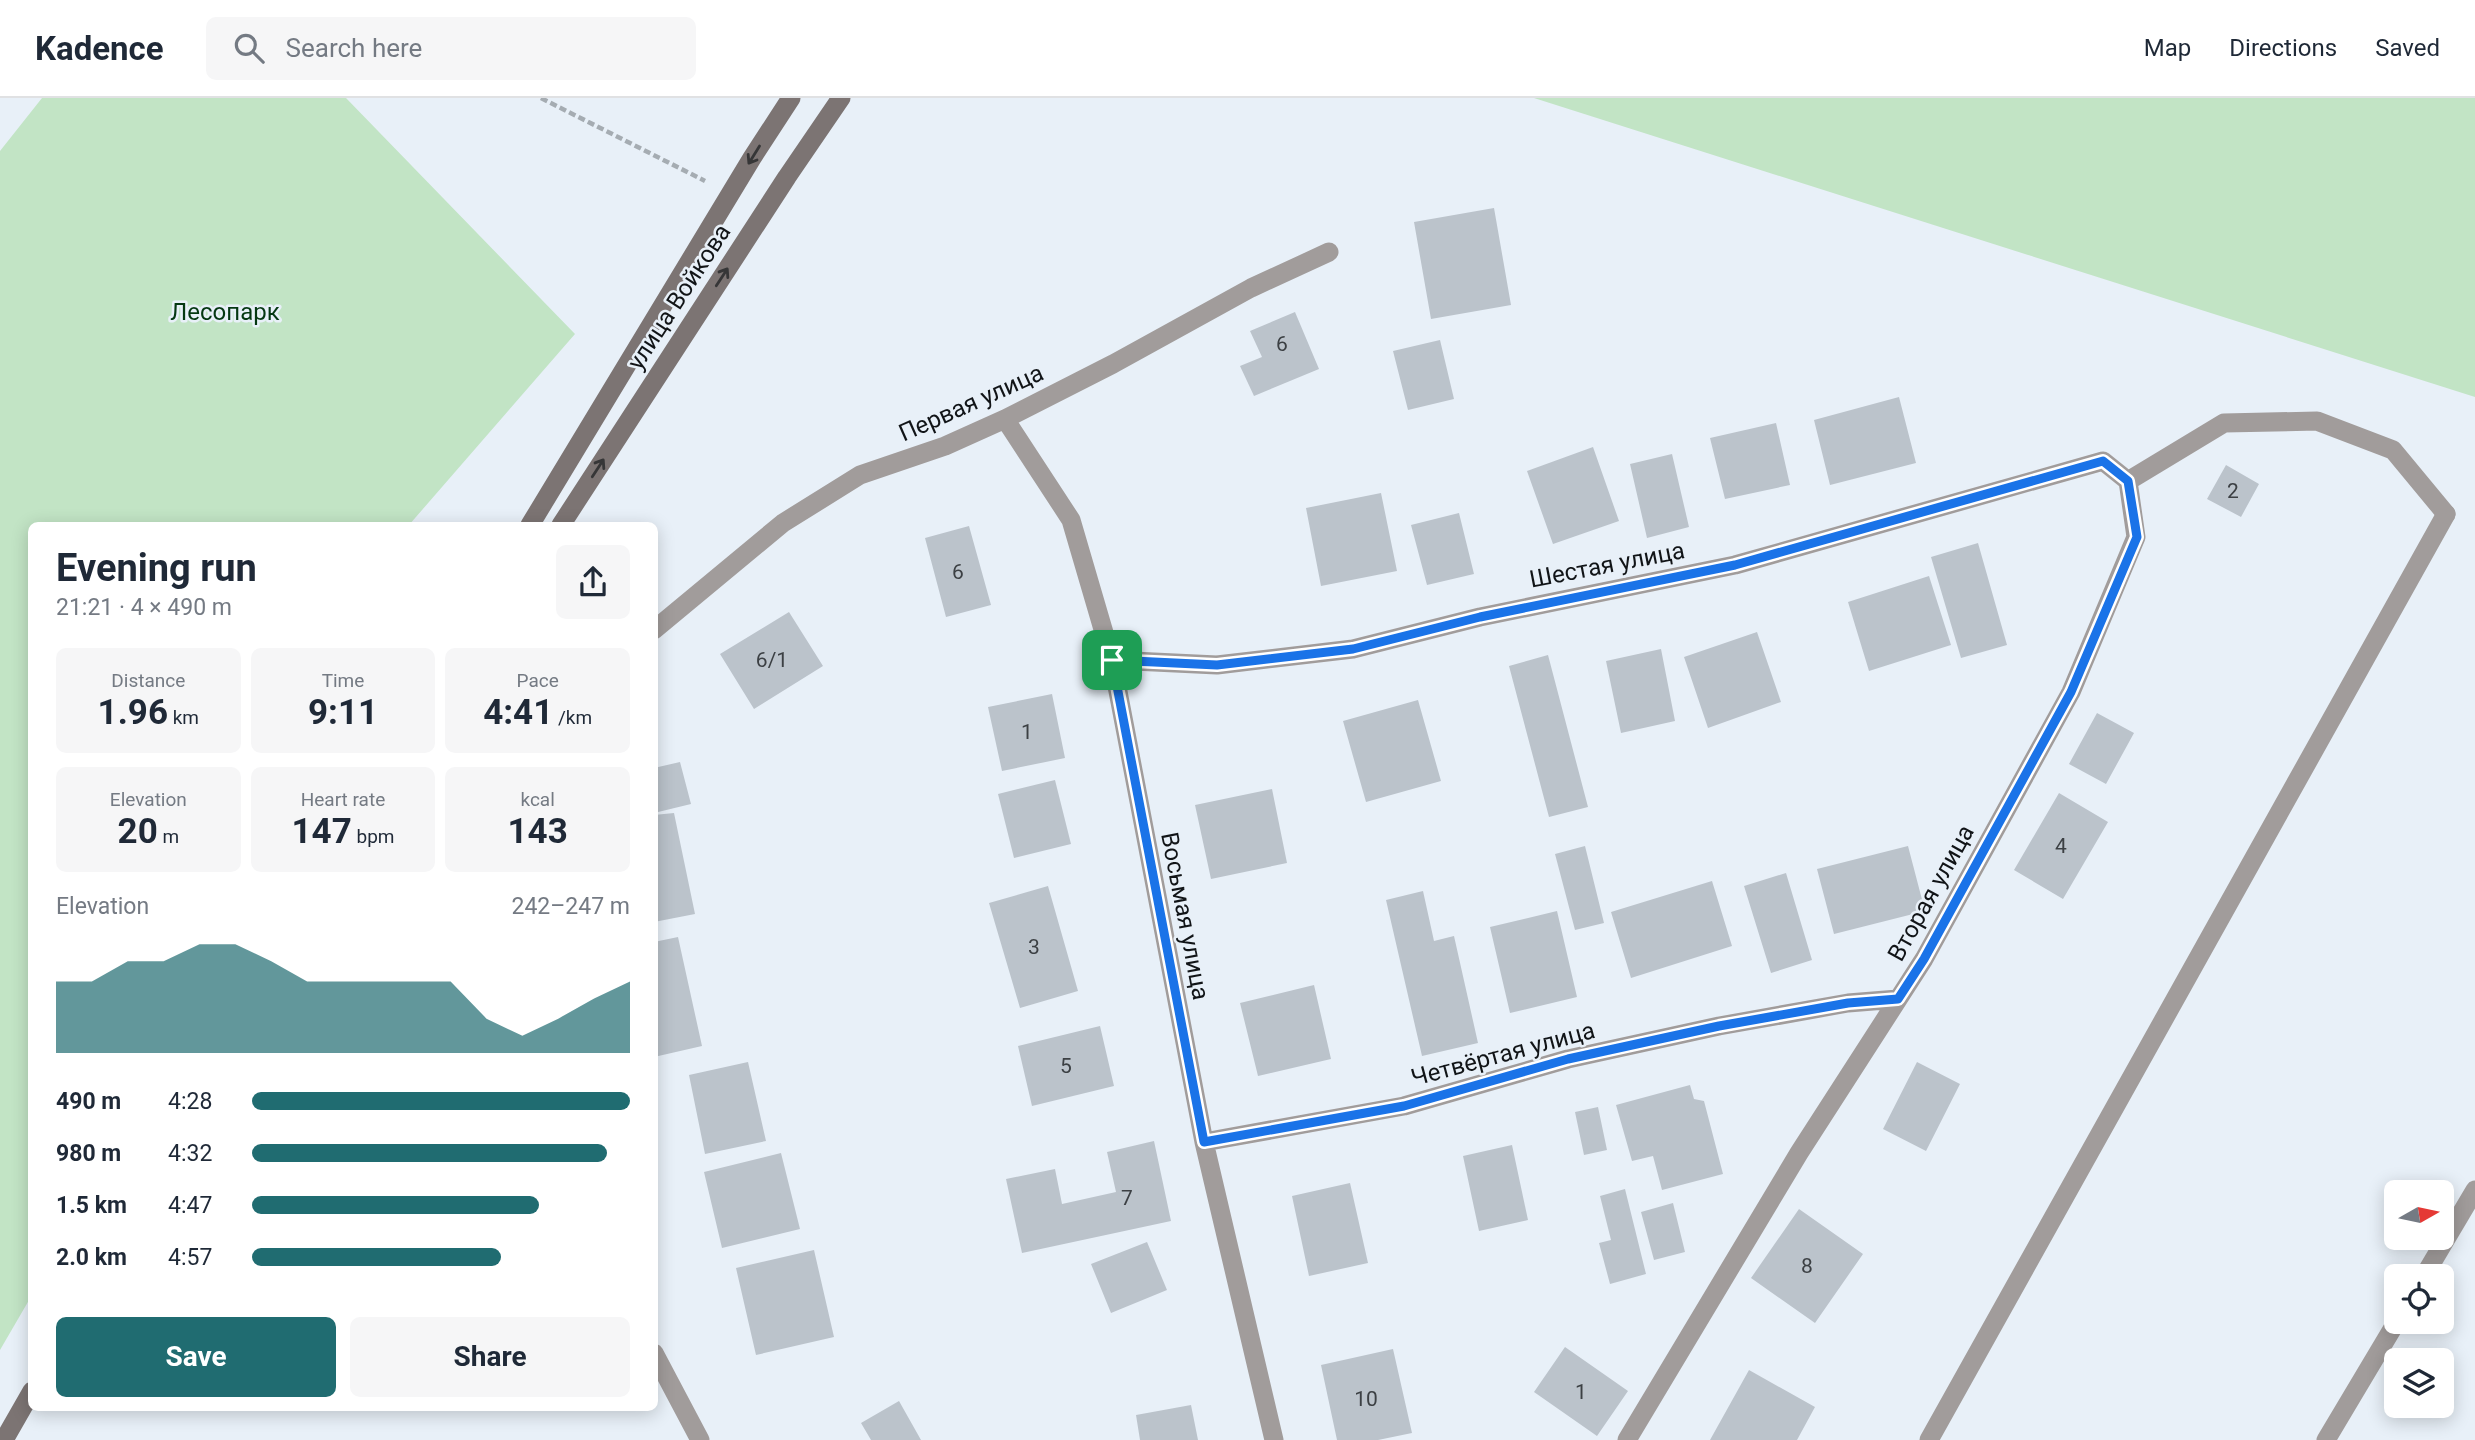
<!DOCTYPE html>
<meta charset="utf-8">
<style>
:root{--surface:#fff;--page:#f6f6f7;--text:#1f2937;--muted:#747a83;--line:#e0e1e3;--accent:#206c71}
body{margin:0;font-family:Roboto,sans-serif;background:var(--page);color:var(--text);height:100vh;display:flex;flex-direction:column;font-size:26px;white-space:nowrap}
*{box-sizing:border-box;margin:0}
p{font-size:23px;color:var(--muted)}
.icon{flex:none;width:38px;height:38px;fill:none;stroke:currentColor;stroke-width:2;stroke-linecap:round;stroke-linejoin:round}
.map{position:relative;flex:1;overflow:hidden}
.panel{position:absolute;left:28px;top:424px;width:630px;height:889px;display:flex;flex-direction:column;background:var(--surface);border-radius:10px;box-shadow:0 4px 18px #0003}
.panel>*{flex:none}
.needle{width:46px;rotate:81deg}
.controls{position:absolute;left:2384px;top:1082px;display:grid;gap:14px}
.controls a{display:grid;place-items:center;width:70px;height:70px;border-radius:10px;background:var(--surface);box-shadow:0 4px 18px #0003;font-size:35px}
.pin{position:absolute;display:grid;place-items:center;width:60px;height:60px;color:#fff;margin:-30px;border-radius:14px;box-shadow:0 4px 10px #0006}
.round{display:grid;place-items:center;flex:none;width:74px;height:74px;border-radius:10px;background:var(--page)}
.headline{display:flex;align-items:center;justify-content:space-between;height:119px;padding:0 28px}
h1{font-size:38px;font-weight:700;line-height:52px}
.metrics{display:grid;grid-template-columns:repeat(3,1fr);gap:10px;height:119px;padding:7px 28px}
.metrics div{display:grid;align-content:center;border-radius:10px;background:var(--page);text-align:center}
.metrics b{font-size:35px;font-weight:700}
.metrics small{font-size:19px;font-weight:400}
.metrics p{font-size:19px}
.chart{height:196px;padding:14px 28px}
.chart p{display:flex;justify-content:space-between}
.chart svg{width:100%;height:126px;margin-top:7px;fill:var(--accent);opacity:.7}
.action{display:flex;gap:14px;margin-top:auto;padding:14px 28px}
.action a{flex:1;height:80px;border-radius:10px;background:var(--accent);color:#fff;font-size:28px;font-weight:700;line-height:80px;text-align:center}
.action a+a{background:var(--page);color:var(--text)}
ul{padding:0 28px;list-style:none;font-size:23px}
li{display:grid;grid-template-columns:112px 84px 1fr;align-items:center;height:52px}
li i{height:18px;border-radius:9px;background:var(--accent)}
header{display:flex;align-items:center;gap:42px;box-sizing:border-box;height:98px;padding:0 35px;background:var(--surface);border-bottom:2px solid var(--line)}
header strong{font-size:33px}
nav{display:flex;gap:38px;margin-inline-start:auto;font-size:24px}
.search{width:490px;height:63px;background:var(--page);display:flex;align-items:center;gap:18px;box-sizing:border-box;padding:0 24px;border-radius:10px;color:var(--muted);font-size:26px}
.map>svg:first-child{display:block}
.green{fill:#c2e4c5}
.building{fill:#bbc3cb}
.lines{fill:none;stroke-linecap:round;stroke-linejoin:round}
.path{stroke:#a5acb2;stroke-width:4.5;stroke-dasharray:7 3.5;stroke-linecap:butt}
.service{stroke:#a19c9b;stroke-width:19}
.minor{stroke:#a19c9b;stroke-width:19}
.secondary{stroke:#7c7473;stroke-width:19}
.oneway{stroke:#363637}
.route-casing{stroke:#fff;stroke-width:14}
.route{stroke:#1a73e8;stroke-width:9}
.labels{text-anchor:middle;stroke-width:5;stroke-linejoin:round;paint-order:stroke}
.number-label{font-size:21px;fill:#3c4044}
.street-label{font-size:24px;fill:#111417;stroke:#e8f0f8}
.park-label{font-size:24px;fill:#053812;stroke:#e8f0f8}
</style>
<header>
<strong>Kadence</strong>
<div class="search"><svg class="icon" aria-label="search" viewBox="0 0 24 24"><circle cx="10" cy="10" r="6"/><path d="M15 15l6 6"/></svg>Search here</div>
<nav><a>Map</a><a>Directions</a><a>Saved</a></nav>
</header>
<div class="map">
<svg width="2475" height="1342" viewBox="0 0 2475 1342">
<rect width="100%" height="100%" fill="#e8f0f8"/>
<path class="green" d="M42,0H346L575,236L409,427H32V1197L0,1252V53Z
M1534,0H2475V299Z"/>
<path class="building" d="M1494,110L1511,207L1431,221L1414,124Z
M1295,214L1319,271L1254,298L1240,268L1262,259L1250,233Z
M1440,242L1454,301L1408,312L1393,253Z
M1899,299L1916,365L1830,387L1814,322Z
M1776,325L1790,387L1725,401L1710,340Z
M1593,349L1619,423L1553,446L1527,373Z
M1672,356L1689,429L1647,440L1630,366Z
M2226,367L2259,386L2241,419L2207,401Z
M1381,395L1397,473L1321,488L1306,410Z
M1459,415L1474,476L1427,487L1411,427Z
M969,428L991,507L946,519L925,440Z
M1978,445L2007,547L1961,560L1931,459Z
M1929,478L1951,547L1869,573L1848,504Z
M789,514L823,568L754,611L720,556Z
M1757,534L1781,604L1708,630L1684,559Z
M1661,551L1675,623L1621,635L1606,563Z
M1548,557L1588,709L1549,719L1509,568Z
M1052,596L1065,660L1002,673L988,609Z
M1418,602L1441,683L1366,704L1343,623Z
M2097,615L2134,635L2106,686L2069,666Z
M680,664L691,706L654,715V670Z
M1055,682L1071,746L1014,760L998,696Z
M1272,691L1287,765L1211,781L1195,707Z
M2059,695L2108,724L2063,801L2014,772Z
M674,715L695,816L654,824V717Z
M1585,748L1604,825L1575,832L1555,756Z
M1908,748L1925,813L1834,836L1817,771Z
M1786,775L1812,862L1771,875L1744,788Z
M1712,783L1732,848L1631,880L1611,814Z
M1048,788L1078,893L1020,910L989,805Z
M1423,793L1434,843L1454,838L1478,945L1422,958L1386,802Z
M1557,813L1577,899L1510,915L1490,829Z
M678,839L702,948L654,959V844Z
M1314,887L1331,961L1258,978L1240,905Z
M1100,928L1114,988L1032,1008L1018,948Z
M748,964L766,1043L705,1056L689,977Z
M1917,964L1960,986L1926,1053L1883,1031Z
M1690,987L1694,1001L1704,1003L1723,1076L1662,1092L1653,1058L1632,1063L1616,1007Z
M1598,1009L1607,1052L1584,1057L1575,1014Z
M1154,1043L1171,1123L1022,1155L1006,1081L1055,1071L1062,1106L1116,1094L1107,1054Z
M1512,1047L1528,1122L1479,1133L1463,1058Z
M781,1055L800,1131L722,1150L704,1074Z
M1350,1085L1368,1165L1309,1178L1292,1098Z
M1625,1091L1646,1176L1610,1186L1599,1145L1611,1142L1600,1098Z
M1673,1105L1685,1154L1654,1162L1641,1114Z
M1799,1111L1863,1156L1815,1225L1751,1180Z
M1147,1144L1167,1192L1111,1215L1091,1166Z
M814,1152L834,1239L756,1257L736,1170Z
M1565,1249L1628,1293L1597,1338L1534,1294Z
M1393,1251L1412,1335L1378,1342H1337L1321,1267Z
M1749,1272L1815,1309L1797,1342H1710Z
M899,1303L921,1342H871L861,1325Z
M1191,1307L1198,1342H1140L1136,1317Z"/>
<g class="lines">
<path class="path" d="M541,0L705,83"/>
<path class="service" d="M2424,1178L2475,1092
M1929,1342L2446,416
M2326,1342L2397,1223"/>
<path class="minor" d="M1005,321L1071,422L1112,562L1204,1044L1274,1342
M2128,383L2224,325L2317,323L2393,352L2446,416
M654,532L783,425L860,377L945,348L1005,321L1113,266L1251,190L1329,154
M1112,562L1217,567L1353,551L1480,519L1735,467L2103,363L2128,383L2136,439L2071,594L1924,861L1799,1055L1627,1342
M1204,1044L1404,1008L1568,961L1719,928L1848,905L1898,901
M654,1255L700,1342"/>
<path class="secondary" d="M530,427L752,60L791,0
M561,427L787,79L841,0
M4,1342L32,1293"/>
</g>
<defs><path id="oneway-shaft" d="M-6 0H5M1.5-3L5.5 0L1.5 3" fill="none" stroke-width="1.6" stroke-linecap="round" stroke-linejoin="round" transform="scale(1.75)"/></defs>
<g class="oneway">
<use href="#oneway-shaft" transform="translate(754 57) rotate(122)"/>
<use href="#oneway-shaft" transform="translate(722 179) rotate(-57)"/>
<use href="#oneway-shaft" transform="translate(598 370) rotate(-57)"/>
</g>
<g class="lines">
<defs>
<path id="route" d="M2103,363L2128,383L2137,439L2071,594L1924,861L1898,901L1848,905L1719,928L1568,961L1404,1008L1204,1044L1112,562L1217,567L1353,551L1480,519L1735,467Z"/>
</defs>
<use href="#route" class="route-casing"/>
<use href="#route" class="route"/>
</g>
<g class="labels">
<g class="number-label">
<text x="1282" y="253">6</text>
<text x="2233" y="400">2</text>
<text x="958" y="481">6</text>
<text x="772" y="569">6/1</text>
<text x="1027" y="641">1</text>
<text x="2061" y="755">4</text>
<text x="1034" y="856">3</text>
<text x="1066" y="975">5</text>
<text x="1127" y="1107">7</text>
<text x="1807" y="1175">8</text>
<text x="1581" y="1301">1</text>
<text x="1366" y="1308">10</text>
</g>
<g class="street-label">
<text transform="translate(679 199) rotate(-57)" y="8">улица Войкова</text>
<text transform="translate(971 305) rotate(-24)" y="8">Первая улица</text>
<text transform="translate(1607 467) rotate(-11)" y="8">Шестая улица</text>
<text transform="translate(1931 795) rotate(-61)" y="8">Вторая улица</text>
<text transform="translate(1185 818) rotate(79)" y="8">Восьмая улица</text>
<text transform="translate(1503 956) rotate(-15)" y="8">Четвёртая улица</text>
</g>
<g class="park-label">
<text x="225" y="222">Лесопарк</text>
</g>
</g>
</svg>
<div class="controls">
<a><svg class="needle" viewBox="-14 -14 28 28"><path d="M0-13l5 13h-10z" fill="#e53935"/><path d="M0 13l5-13h-10z" fill="#747a83"/></svg></a>
<a><svg class="icon" aria-label="locate" viewBox="0 0 24 24"><circle cx="12" cy="12" r="6"/><path d="M12 2v4M12 18v4M2 12h4M18 12h4"/></svg></a>
<a><svg class="icon" aria-label="layers" viewBox="0 0 24 24"><path d="M12 4l9 5-9 5-9-5zM3 14l9 5 9-5"/></svg></a>
</div>
<div class="pin" style="left:1112px;top:562px;background:#1e9e55"><svg class="icon" aria-label="arrive" viewBox="0 0 24 24"><path d="M6 21V4h12l-3 4 3 4H6"/></svg></div>
<section class="panel">
<div class="headline"><div><h1>Evening run</h1><p>21:21 · 4 × 490 m</p></div><a class="round"><svg class="icon" aria-label="share" viewBox="0 0 24 24"><path d="M12 15V3M7 8l5-5 5 5M5 13v7h14v-7"/></svg></a></div>
<div class="metrics">
<div><p>Distance</p><b>1.96<small> km</small></b></div>
<div><p>Time</p><b>9:11</b></div>
<div><p>Pace</p><b>4:41<small> /km</small></b></div>
</div>
<div class="metrics">
<div><p>Elevation</p><b>20<small> m</small></b></div>
<div><p>Heart rate</p><b>147<small> bpm</small></b></div>
<div><p>kcal</p><b>143</b></div>
</div>
<div class="chart"><p><span>Elevation</span>242–247 m</p>
<svg viewBox="0 0 160 44" preserveAspectRatio="none"><path d="M0 44V19L10 19L20 12L30 12L40 6L50 6L60 12L70 19L80 19L90 19L100 19L110 19L120 32L130 38L140 32L150 25L160 19V44z"/></svg>
</div>
<ul>
<li><b>490 m</b>4:28<i style="width:100%"></i></li>
<li><b>980 m</b>4:32<i style="width:94%"></i></li>
<li><b>1.5 km</b>4:47<i style="width:76%"></i></li>
<li><b>2.0 km</b>4:57<i style="width:66%"></i></li>
</ul>
<div class="action"><a>Save</a><a>Share</a></div>
</section>
</div>
